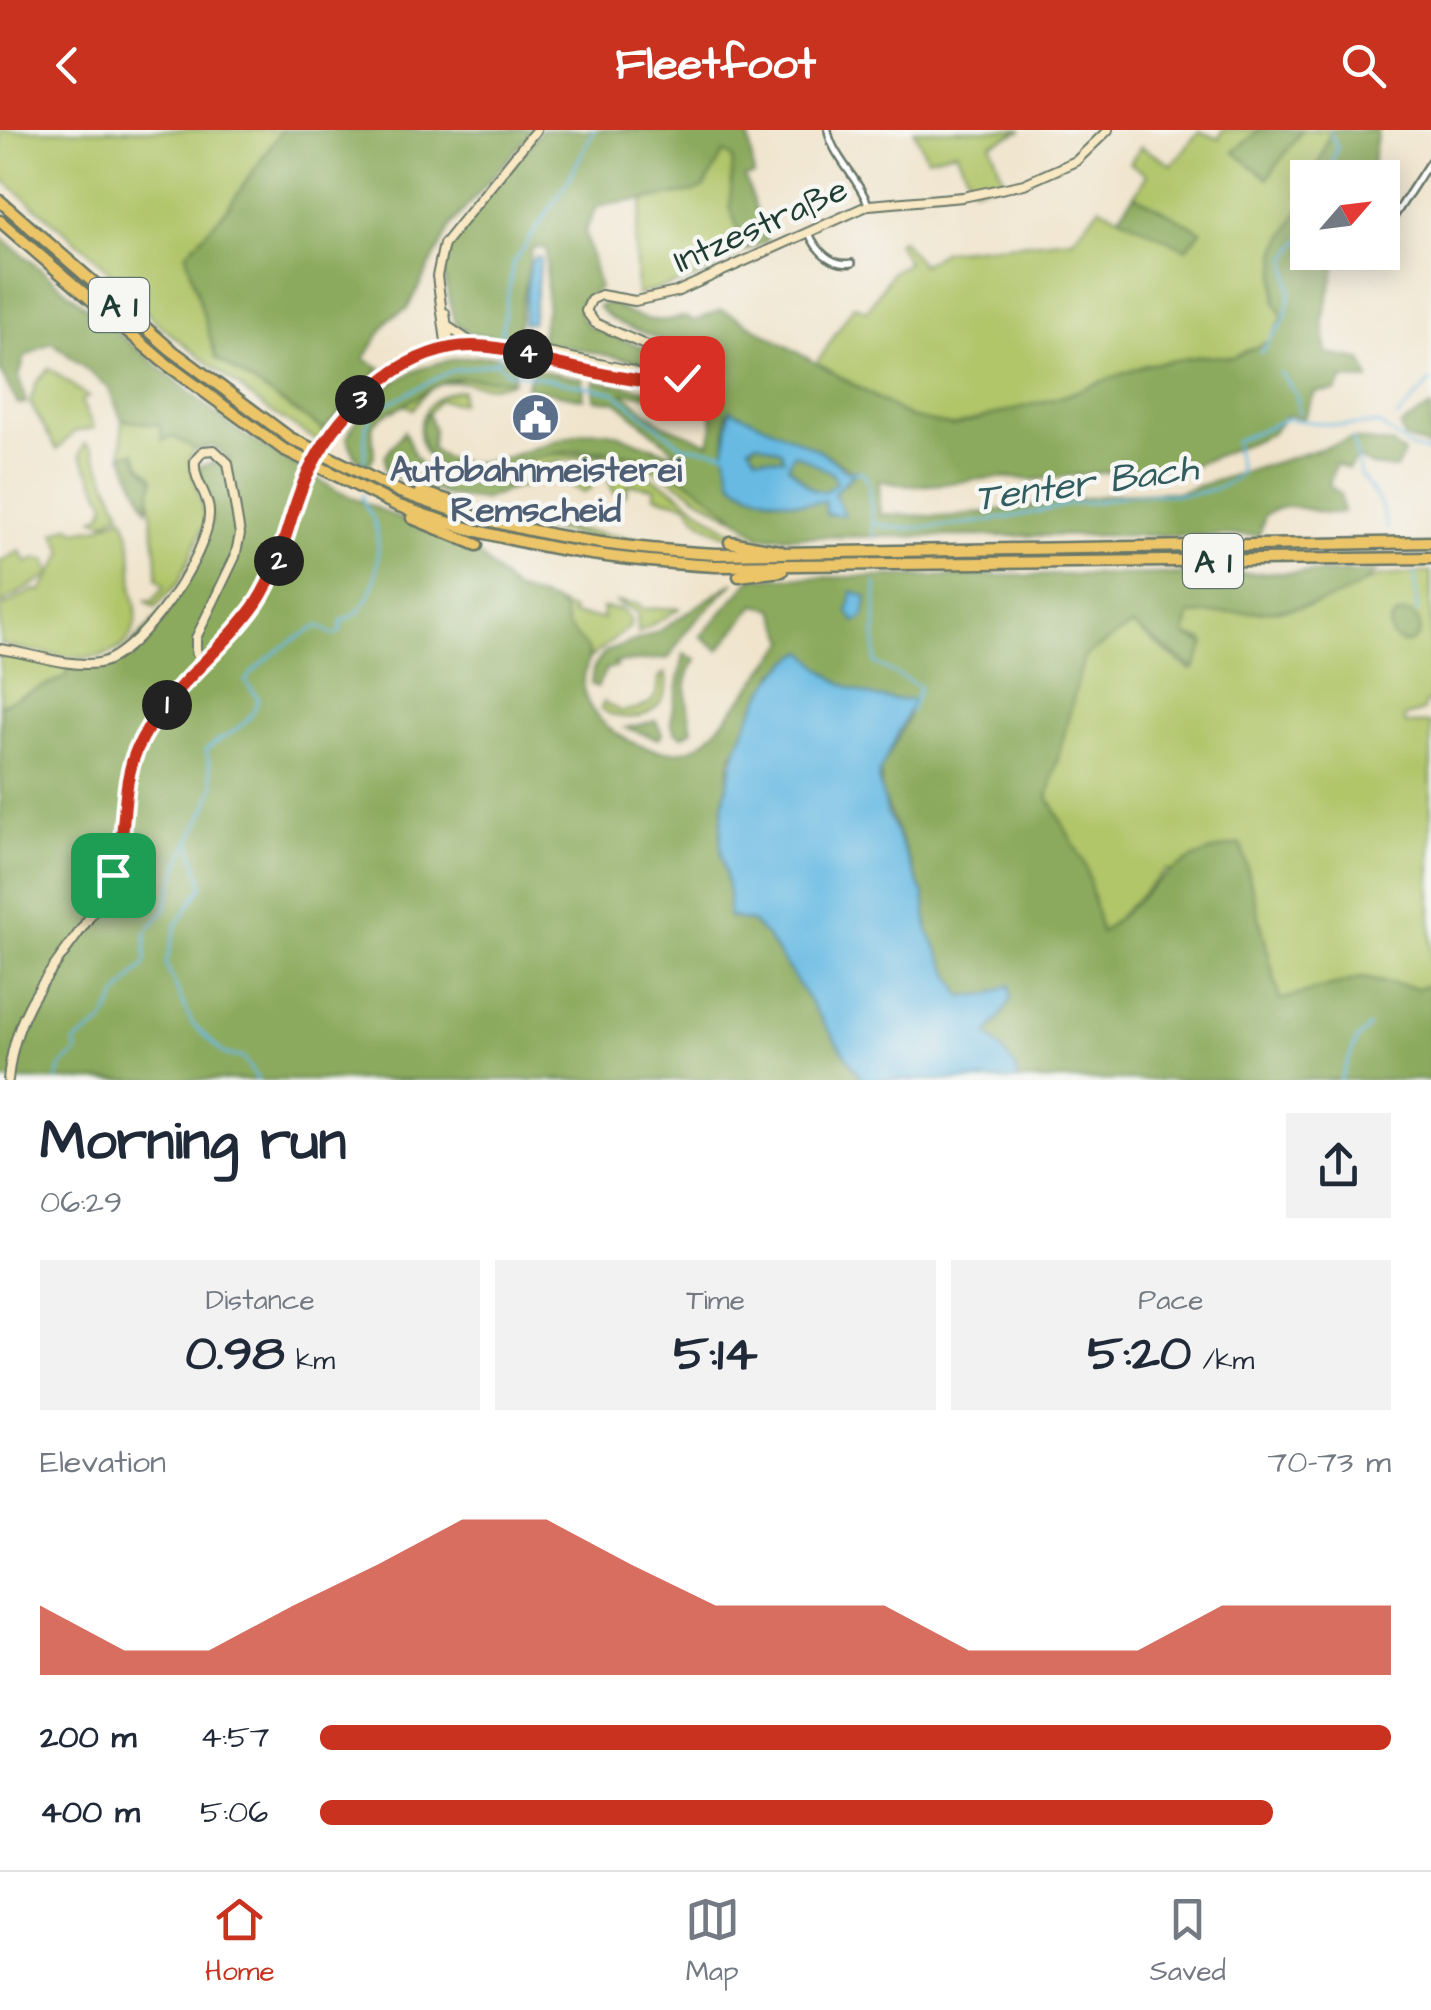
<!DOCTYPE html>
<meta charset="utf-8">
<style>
:root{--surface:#fff;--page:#f2f2f3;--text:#1f2937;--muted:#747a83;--line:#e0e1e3;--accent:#c8321e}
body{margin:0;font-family:"Architects Daughter",sans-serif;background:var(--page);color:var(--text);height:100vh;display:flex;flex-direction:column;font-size:38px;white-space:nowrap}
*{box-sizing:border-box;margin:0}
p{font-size:32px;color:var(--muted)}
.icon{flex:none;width:55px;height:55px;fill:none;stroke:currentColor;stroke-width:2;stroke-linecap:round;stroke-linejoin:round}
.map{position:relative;height:950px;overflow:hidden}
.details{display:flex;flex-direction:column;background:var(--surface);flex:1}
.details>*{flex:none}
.needle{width:65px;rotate:62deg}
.fabs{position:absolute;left:1290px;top:30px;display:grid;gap:20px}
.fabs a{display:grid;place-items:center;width:110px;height:110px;border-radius:0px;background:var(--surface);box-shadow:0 5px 25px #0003;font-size:50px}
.pin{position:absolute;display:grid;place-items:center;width:85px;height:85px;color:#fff;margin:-42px;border-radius:20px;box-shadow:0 5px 15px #0006}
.km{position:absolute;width:50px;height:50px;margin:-25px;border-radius:50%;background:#222;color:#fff;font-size:28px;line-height:50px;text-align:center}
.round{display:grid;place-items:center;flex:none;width:105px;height:105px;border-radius:0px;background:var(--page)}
.overview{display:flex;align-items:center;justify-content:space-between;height:170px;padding:0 40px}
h1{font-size:55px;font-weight:700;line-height:75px}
.figures{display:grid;grid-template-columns:repeat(3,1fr);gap:15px;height:170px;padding:10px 40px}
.figures div{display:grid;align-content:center;border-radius:0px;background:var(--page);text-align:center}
.figures b{font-size:50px;font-weight:700}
.figures small{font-size:28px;font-weight:400}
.figures p{font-size:28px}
.chart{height:280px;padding:20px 40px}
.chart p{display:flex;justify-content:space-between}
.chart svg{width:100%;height:180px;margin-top:10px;fill:var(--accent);opacity:.7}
ul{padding:0 40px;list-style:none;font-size:32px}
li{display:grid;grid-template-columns:160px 120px 1fr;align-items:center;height:75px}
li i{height:25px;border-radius:12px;background:var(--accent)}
header{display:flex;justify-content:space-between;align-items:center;height:130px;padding:0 40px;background:var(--accent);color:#fff;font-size:45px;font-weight:700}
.menu{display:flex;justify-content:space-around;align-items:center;height:140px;border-top:2px solid var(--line);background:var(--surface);font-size:28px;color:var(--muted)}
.menu a{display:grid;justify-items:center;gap:5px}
.menu .active{color:var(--accent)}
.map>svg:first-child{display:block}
.green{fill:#b1c569;stroke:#68814e;stroke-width:2.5}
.forest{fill:#8caa5d;stroke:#567448;stroke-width:2.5;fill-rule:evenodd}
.water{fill:#67bae3;stroke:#437c8c;stroke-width:2.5;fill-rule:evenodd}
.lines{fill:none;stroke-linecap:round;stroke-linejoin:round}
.stream{stroke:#67bae3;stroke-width:2.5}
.street-casing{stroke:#687769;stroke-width:10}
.secondary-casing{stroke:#687769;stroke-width:12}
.highway-casing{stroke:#687769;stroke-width:15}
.street{stroke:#fff;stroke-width:5}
.secondary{stroke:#f8e8c3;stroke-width:8}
.highway{stroke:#edc569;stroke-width:10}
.highway-bridge-casing{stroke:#687769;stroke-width:15;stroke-linecap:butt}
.highway-bridge{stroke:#edc569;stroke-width:10}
.route-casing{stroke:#fff;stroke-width:20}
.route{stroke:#c8321e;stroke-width:12}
.labels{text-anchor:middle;stroke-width:9;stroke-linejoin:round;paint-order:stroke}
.shield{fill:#f6f6f2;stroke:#60746d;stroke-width:2.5}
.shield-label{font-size:32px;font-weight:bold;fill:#1f3d34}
.street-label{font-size:35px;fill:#1f3d34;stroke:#f6f6f2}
.service-label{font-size:35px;font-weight:bold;fill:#4e5e75;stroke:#f6f6f2}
.water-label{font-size:38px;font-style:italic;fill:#315c60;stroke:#f6f6f2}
</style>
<header><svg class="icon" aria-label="back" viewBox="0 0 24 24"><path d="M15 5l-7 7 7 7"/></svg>Fleetfoot<svg class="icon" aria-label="search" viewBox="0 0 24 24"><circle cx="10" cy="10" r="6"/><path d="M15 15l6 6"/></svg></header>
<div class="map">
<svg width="1431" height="950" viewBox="0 0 1431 950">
<rect width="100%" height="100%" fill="#f6f6f2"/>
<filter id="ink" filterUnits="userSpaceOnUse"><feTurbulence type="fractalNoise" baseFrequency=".01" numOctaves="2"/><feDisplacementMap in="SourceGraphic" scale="20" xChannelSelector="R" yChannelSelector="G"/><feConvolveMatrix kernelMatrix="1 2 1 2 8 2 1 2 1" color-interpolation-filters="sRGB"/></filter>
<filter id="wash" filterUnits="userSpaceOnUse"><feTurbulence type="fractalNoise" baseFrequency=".0048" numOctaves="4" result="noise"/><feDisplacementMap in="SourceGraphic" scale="40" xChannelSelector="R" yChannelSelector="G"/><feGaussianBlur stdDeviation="2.25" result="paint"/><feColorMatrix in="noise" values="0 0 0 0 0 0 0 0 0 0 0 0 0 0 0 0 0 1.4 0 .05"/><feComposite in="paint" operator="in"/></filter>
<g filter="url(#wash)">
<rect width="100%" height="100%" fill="#f0e4cc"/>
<path class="green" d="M0,0H282L227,79L186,124L216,228L324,300L319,312L267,279L157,193L95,127L0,47Z
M914,0H1022L991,14L1004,51L973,58L956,21L927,28Z
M1223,0H1260L1233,22L1267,48L1302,0H1331L1314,47L1308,48L1305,73L1277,120L1275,172L1283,187L1270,211L1233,227L1201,226L1146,235L1064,266L953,296L919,292L817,233L854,175L867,181L893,141L908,133L897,113L901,109L922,135L944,121L1072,109L1100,77L1186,118L1201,101L1134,65L1147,45L1130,33L1141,17L1172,35L1199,1L1219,9Z
M723,22L733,28L730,76L745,121L696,148L637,165L635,112L643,71L704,57Z
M49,238L88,267L81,271L94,298L74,302L57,320L30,273L36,253Z
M467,247L514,251C475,268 445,228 413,279L405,275L392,282L431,255Z
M462,260L460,274L439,270L420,294L439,334L487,342L547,325L619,322L659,335L713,366L737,388C694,371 663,333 613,327C560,320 503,358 452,342C403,327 412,264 462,260Z
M122,290L161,295L195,319L189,330L206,391L179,452L155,477L145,470L152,471L165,456L157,449C159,411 145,381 152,345L129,325L122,324Z
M85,313L92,318L121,382L105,392L94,389L102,384L106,373L80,324Z
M577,336L593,347L591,358L583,363C563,347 536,352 509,360L501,352Z
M619,340C668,339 712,400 744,404L743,400L755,413C730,408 698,398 687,374L655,366V358L629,354L625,366L614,363L608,349Z
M123,386C134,411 131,435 133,462C134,473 138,477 136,490C125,552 39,520 0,515V478L34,460L41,461L64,423L55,403L70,396L75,401L100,397Z
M496,388L661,413L706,416C636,420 564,403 496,388Z
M20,421L27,433L37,428L47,431L50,445L0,474V432Z
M1431,442V572L1425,573L1423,581L1404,587L1406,594L1431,593V855L1417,858L1361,848L1280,870L1167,739L1101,804L1086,737L1048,667L1083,527L1132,495L1190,540L1203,510L1185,505L1189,485L1310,476L1381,446Z
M554,472L573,481L572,485L603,489L602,478L622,480L630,489V497L589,529V521L567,496L564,481Z
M615,472L639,474L643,479L681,478L638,503L637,482Z
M0,523L69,534L67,547L0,575Z
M665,543C676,579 628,601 601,578L604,572L621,582C644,578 659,575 659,548Z"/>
<path class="forest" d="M282,0H533L452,94L407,179L389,189L364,229L381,238L324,300L216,228L186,124L227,79Z
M541,0H748L754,45L745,47L767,111L745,121L730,76L733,28L724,22L704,57L694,62L598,76L585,101L599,158L582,171L581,187L588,196L652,221L647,233L540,212L547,176L546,118H532L516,209L468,203L455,193L442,140L444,127L467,91Z
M1260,0H1302L1268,48L1233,22Z
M1331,0H1378L1370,47H1314Z
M1134,65L1201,101L1186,119L1119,86Z
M1307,66L1308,122L1339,123L1323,190L1327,224L1362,230L1369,250L1343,249L1336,261L1315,262L1304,288L1287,285L1271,304L1184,339L1144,338L1031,350C980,340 933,366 879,350L880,384L950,387L1116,364L1179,362L1352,309L1391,314L1404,323L1396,339L1372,336L1357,328L1348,339L1335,334L1329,355L1340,364L1343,382C1312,388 1294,365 1265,385L1259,405L760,407C719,373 678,335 623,323C601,318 568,320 546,326C512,333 436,366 422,311C419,300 420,291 428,283L434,300L431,318C474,358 546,305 596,301C622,300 651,322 679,324L617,272L594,269V251L663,262L662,267L623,263L662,294L709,313L713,295L709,264L717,255L692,245C688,201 620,207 598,176L611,173C634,189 658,195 684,187L694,191L721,180L731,184L909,287L953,296L1064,266L1146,235L1201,226L1233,227L1270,211L1283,187L1275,172L1277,120ZM727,282L821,321L856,343L834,363L844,385L827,384L825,371C806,377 758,368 740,358L725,316Z
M0,106L233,298L339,362L476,422L514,460L554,472L564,481L567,496L589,521C589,537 579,549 585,566C597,603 660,635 697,616C718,605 766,535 787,511L774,479L755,475L719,520L701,506L752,448L1376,442C1331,488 1249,480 1189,485L1185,505L1205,514L1194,539L1132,495L1084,527L1048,667L1086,737L1101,803C1152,761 1169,726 1241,714L1280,870L1361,848L1417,858L1431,855V950H1018L988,904L1007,877L1008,856L991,864L962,867L928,801L924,765L882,664L880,641L909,586L904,570C867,571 831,553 805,522L775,543L730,630L721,722L731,762L729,787L752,792L766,805L862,950H0V575L66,547L67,539L112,535L182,460L212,391L198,337L230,329L213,316L197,320L174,307L162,310L160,295L122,290L108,257L52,212L25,227L19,247L26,273L18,274L0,241Z
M496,226L515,235L513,250C459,250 460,239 412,270C397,280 383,281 372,296L374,326L368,336L356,328L347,308C373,248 436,225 496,226Z
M533,239L583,249L584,269L526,257Z
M1431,277V318L1404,308L1400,296Z
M404,301C409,309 411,321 417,330C437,358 471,356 501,352L509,360L483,370L450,366L386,343L385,326Z
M757,312L781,321L784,329L760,328L749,319Z
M135,322L140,335L154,349L147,379L122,325Z
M793,323C808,327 832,338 837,352L824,362L812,359L788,335Z
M734,452L686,501L669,528L614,533L617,537L606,539L597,557L591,554L593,539L605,522L658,502Z
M1390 498a15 15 0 1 1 30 0a15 15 0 1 1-30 0Z
M684,524L697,530C679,546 688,577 692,600L683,606L675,602L671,592Z
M656,591L662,604L659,609L626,598Z"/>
<path class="water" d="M536,127L541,128L532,193H523L530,134Z
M730,279L821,321L847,341L856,340L834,363L844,385L826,384L825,371C803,377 751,367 732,351L725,321ZM757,312L781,321L784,329L756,326L749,316ZM794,323L832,343L837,352L824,362L812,359L788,336Z
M852,461L867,467L864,487L855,492L848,483Z
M805,521C834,558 874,572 914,570L880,641L879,651L887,683L924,765L928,801L962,867L991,864L1010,855L1011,870L988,904L1016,938L1018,950H862L766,805L752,792L728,786C733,761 723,743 721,718C717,660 751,547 805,521Z"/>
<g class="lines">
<path class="stream" d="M594,0L565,56L513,134L497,232L506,241L614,262L683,316L727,322
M1328,48L1337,17L1330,2
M1260,223L1284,191L1291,162L1287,129L1308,100
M1280,243L1297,265L1299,283
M1397,288L1431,251
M1353,309L1360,344L1380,373L1388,399
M364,337L366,297L373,281L451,241L497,232
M855,342H863L868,351L874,407
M874,393C917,408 1031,384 1076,373C1095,374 1105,369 1123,366C1161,360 1211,374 1240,343L1235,311L1286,289L1345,296L1379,294L1411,318L1431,323
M1415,443L1417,483
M876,453L875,533L920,557L911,582
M191,714L203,755L176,796L166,835L192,893L224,924L243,928L258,950
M57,950L61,936L78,922L74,913L103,893L118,865L146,833V802L164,781L181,729L208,675L214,654L206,620C223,604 253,598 258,568L245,551C265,527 291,510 319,496L333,505L341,501V491C377,482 383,426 375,394C372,383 363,377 362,365
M1340,950L1357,910L1369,897"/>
</g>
</g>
<g filter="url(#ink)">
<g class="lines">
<defs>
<path id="street" d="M828,0C831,24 857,46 868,74
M1390,93L1431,30
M809,103C816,120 832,137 852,133"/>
<path id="secondary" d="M445,183L450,218
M450,198L475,215
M447,219L437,146L444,114L536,0
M527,223L534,220L633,241L641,247
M0,519C30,523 69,538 99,533C139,526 211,423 209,382C209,364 193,351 195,331L203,321L214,320L228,333L240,404L235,427L196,508V523L205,534
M8,950C17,857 72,828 110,752C130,710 118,663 137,620C162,563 220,525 255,474C279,439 287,401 301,362C323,300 370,248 432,224C496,199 603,250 674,254L683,246L679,230L595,193L586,181L591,170L601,165L635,171L676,162L869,75L963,67L1024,54L1076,31L1108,0"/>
<path id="highway" d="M0,71L170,219L290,308
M0,91L161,230L283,319
M400,362C504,401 605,418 716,424L1431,412
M420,362L463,375
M396,375C500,414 605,430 716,436L1431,428
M412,388L477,415
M730,412L780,421
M739,446L782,441"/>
</defs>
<use href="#street" class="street-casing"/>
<use href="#secondary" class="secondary-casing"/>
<use href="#highway" class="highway-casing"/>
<use href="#street" class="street"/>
<use href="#secondary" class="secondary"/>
<use href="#highway" class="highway"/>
<defs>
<path id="highway-bridge" d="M290,308L400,362
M283,319L396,375"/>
</defs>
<use href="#highway-bridge" class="highway-bridge-casing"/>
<use href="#highway-bridge" class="highway-bridge"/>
</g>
</g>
<g class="lines" filter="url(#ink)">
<defs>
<path id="route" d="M113,745C129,704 119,660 137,619C163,561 222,523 257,472C283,432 288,387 307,345C334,288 387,230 451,218C477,213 502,219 527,223L532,228C559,234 667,263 682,248"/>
</defs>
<use href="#route" class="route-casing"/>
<use href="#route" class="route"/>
</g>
<defs>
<symbol id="civic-disc" viewBox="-11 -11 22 22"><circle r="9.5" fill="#5c6f8a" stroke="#f6f6f2"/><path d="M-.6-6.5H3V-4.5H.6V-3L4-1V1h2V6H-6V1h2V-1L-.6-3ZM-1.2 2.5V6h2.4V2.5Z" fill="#fff"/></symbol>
</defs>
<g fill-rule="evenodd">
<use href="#civic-disc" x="508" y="260" width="55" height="55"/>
</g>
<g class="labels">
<g class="shield">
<rect x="89" y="148" width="60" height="54" rx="8"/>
<rect x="1183" y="404" width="60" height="54" rx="8"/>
</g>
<g class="shield-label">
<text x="119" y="186">A 1</text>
<text x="1213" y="442">A 1</text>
</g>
<g class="street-label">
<text transform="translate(760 94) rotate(-24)" y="12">Intzestraße</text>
</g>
<g class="service-label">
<text x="536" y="351">Autobahnmeisterei<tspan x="536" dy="40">Remscheid</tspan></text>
</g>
<g class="water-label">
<text transform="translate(1086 352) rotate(-8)" y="13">Tenter Bach</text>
</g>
</g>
</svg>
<div class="fabs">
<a><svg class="needle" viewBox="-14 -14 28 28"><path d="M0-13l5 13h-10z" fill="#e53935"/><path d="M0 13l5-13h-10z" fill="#747a83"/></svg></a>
</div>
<div class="pin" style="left:113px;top:745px;background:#1e9e55"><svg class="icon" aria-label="arrive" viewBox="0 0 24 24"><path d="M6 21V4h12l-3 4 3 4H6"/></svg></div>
<div class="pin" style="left:682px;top:248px;background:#d93025"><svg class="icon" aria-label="check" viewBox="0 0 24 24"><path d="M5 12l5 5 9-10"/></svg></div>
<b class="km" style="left:167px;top:575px">1</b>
<b class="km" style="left:279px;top:431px">2</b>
<b class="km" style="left:360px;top:270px">3</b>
<b class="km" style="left:528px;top:224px">4</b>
</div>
<section class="details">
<div class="overview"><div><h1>Morning run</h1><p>06:29</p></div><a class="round"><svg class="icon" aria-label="share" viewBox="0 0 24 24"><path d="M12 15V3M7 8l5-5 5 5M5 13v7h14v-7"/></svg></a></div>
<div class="figures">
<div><p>Distance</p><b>0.98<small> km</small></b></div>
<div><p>Time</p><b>5:14</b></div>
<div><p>Pace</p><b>5:20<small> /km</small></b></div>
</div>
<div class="chart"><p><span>Elevation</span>70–73 m</p>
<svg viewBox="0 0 160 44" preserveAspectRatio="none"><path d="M0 44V27L10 38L20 38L30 27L40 17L50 6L60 6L70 17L80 27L90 27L100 27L110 38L120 38L130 38L140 27L150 27L160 27V44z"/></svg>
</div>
<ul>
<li><b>200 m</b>4:57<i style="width:100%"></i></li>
<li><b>400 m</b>5:06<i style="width:89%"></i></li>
</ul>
</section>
<nav class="menu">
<a class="active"><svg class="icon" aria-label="home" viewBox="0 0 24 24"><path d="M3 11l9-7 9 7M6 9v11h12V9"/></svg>Home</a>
<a><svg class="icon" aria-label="map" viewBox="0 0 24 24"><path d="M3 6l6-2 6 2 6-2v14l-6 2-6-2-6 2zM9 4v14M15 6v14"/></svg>Map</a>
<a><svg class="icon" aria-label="saved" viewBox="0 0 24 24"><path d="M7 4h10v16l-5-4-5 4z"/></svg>Saved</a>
</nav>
